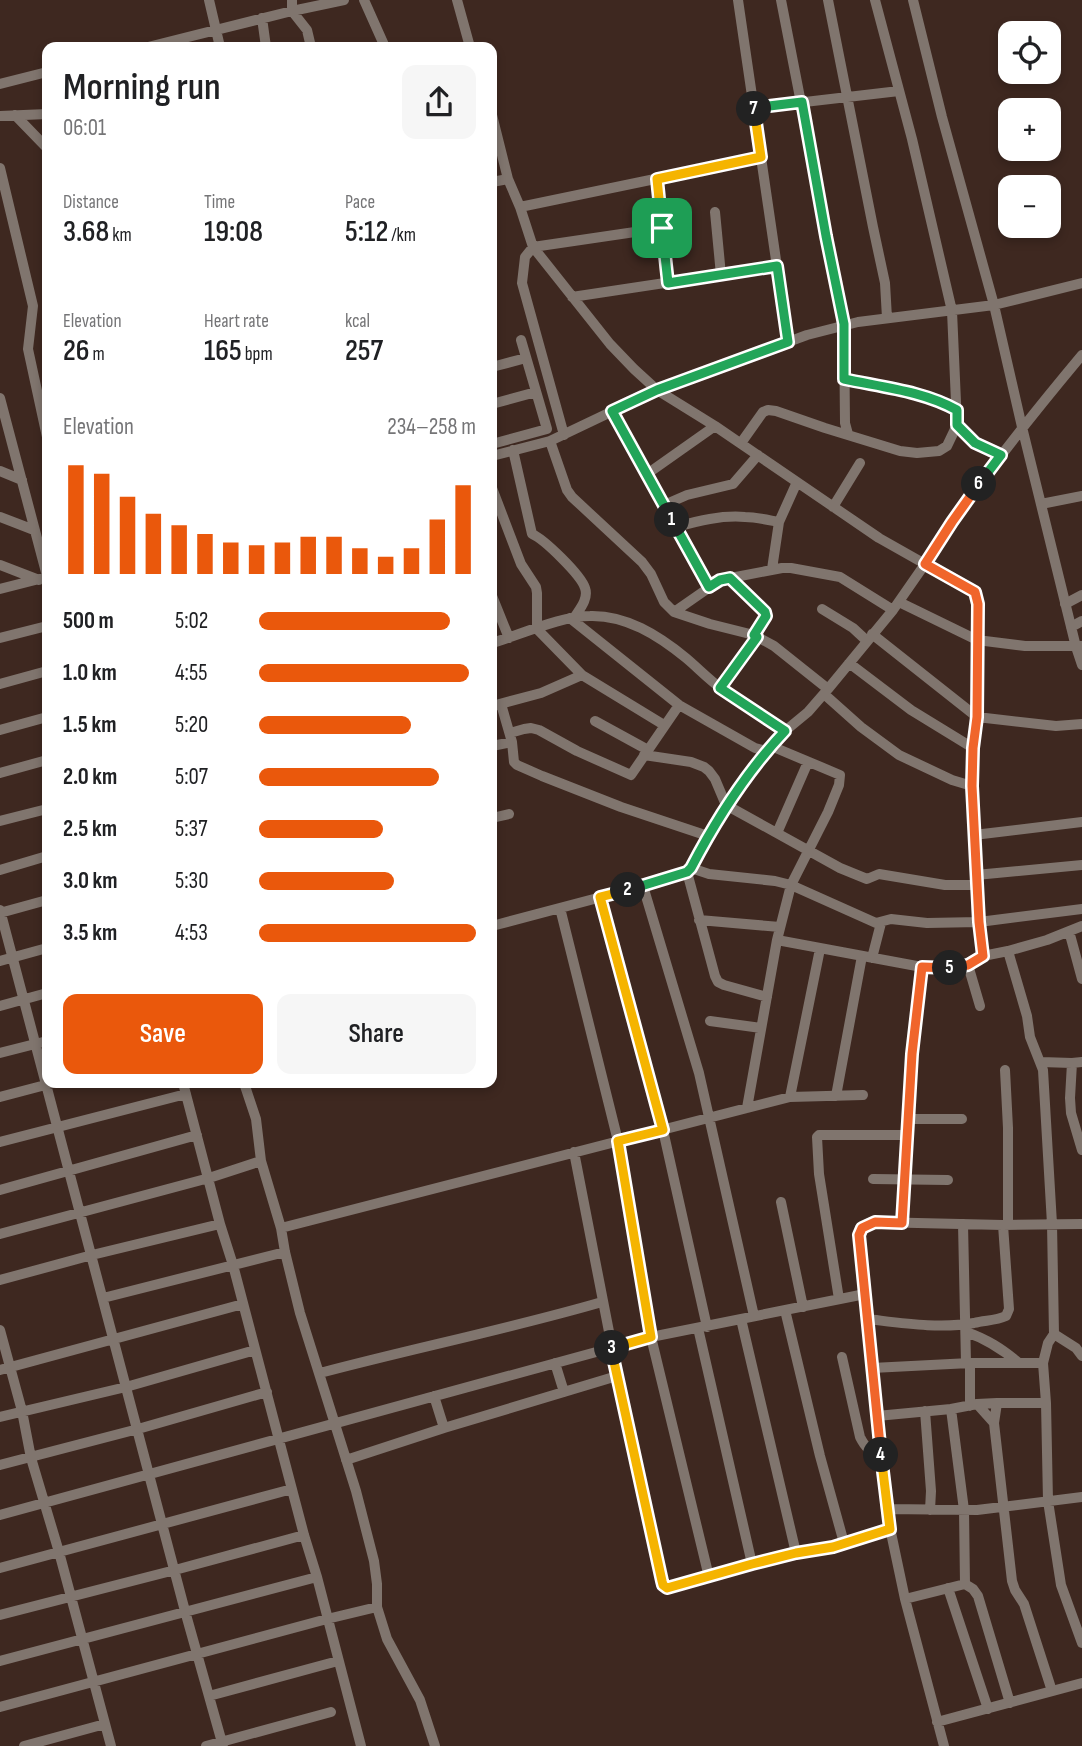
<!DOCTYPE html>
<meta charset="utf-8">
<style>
:root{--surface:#fff;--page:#f6f6f6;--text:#202124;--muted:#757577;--accent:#ea580c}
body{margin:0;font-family:"Sofia Sans Condensed",sans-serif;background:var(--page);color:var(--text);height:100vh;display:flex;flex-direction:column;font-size:26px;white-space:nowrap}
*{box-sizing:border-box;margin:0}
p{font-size:23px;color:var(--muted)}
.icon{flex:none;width:38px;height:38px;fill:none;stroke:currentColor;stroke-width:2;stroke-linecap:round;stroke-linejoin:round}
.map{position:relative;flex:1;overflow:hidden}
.side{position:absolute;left:42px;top:42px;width:455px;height:1046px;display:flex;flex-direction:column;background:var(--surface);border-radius:14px;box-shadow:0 4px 10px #0003}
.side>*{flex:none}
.controls{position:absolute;left:998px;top:21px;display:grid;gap:14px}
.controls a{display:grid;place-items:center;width:63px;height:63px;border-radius:14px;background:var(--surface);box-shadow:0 4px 10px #0003;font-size:35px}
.pin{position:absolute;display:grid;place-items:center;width:60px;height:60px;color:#fff;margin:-30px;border-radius:14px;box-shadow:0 4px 10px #0006}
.km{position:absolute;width:35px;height:35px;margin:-18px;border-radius:50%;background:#222;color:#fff;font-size:19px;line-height:35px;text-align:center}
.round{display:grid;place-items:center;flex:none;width:74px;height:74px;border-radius:14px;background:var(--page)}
.overview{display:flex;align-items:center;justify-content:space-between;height:119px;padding:0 21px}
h1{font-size:38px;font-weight:600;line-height:52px}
.stats{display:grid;grid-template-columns:repeat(3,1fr);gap:10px;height:119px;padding:7px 21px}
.stats div{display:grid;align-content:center}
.stats b{font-size:30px;font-weight:600}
.stats small{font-size:19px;font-weight:400}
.stats p{font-size:19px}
.chart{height:196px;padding:14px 21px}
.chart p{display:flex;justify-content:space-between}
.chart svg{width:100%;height:126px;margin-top:7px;stroke:var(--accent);stroke-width:6}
.action{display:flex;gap:14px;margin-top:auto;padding:14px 21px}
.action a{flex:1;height:80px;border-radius:14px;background:var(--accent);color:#fff;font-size:28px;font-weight:600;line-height:80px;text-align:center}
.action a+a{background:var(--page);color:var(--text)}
ul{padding:0 21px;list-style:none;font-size:23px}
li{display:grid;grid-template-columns:112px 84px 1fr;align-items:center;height:52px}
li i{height:18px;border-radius:9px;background:var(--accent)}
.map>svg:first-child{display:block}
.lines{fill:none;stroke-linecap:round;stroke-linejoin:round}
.minor{stroke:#80756e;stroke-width:10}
.split-1-casing{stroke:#fff;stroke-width:14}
.split-2-casing{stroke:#fff;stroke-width:14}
.split-3-casing{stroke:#fff;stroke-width:14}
.split-4-casing{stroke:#fff;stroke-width:14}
.split-5-casing{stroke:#fff;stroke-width:14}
.split-6-casing{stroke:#fff;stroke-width:14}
.split-7-casing{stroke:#fff;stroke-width:14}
.split-8-casing{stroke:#fff;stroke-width:14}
.split-1{stroke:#22a559;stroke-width:9}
.split-2{stroke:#22a559;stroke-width:9}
.split-3{stroke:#f5b400;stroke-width:9}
.split-4{stroke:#f5b400;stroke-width:9}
.split-5{stroke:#f0652b;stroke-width:9}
.split-6{stroke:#f0652b;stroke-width:9}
.split-7{stroke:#22a559;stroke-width:9}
.split-8{stroke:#f5b400;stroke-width:9}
</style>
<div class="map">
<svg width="1082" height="1746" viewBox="0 0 1082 1746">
<rect width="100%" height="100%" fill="#3e2820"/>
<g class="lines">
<path class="minor" d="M209,0L220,47
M292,0V11L307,30L311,47
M364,0L385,47
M457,0L470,47
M738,0L788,342
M781,0L844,324L845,423L848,434
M828,0L873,227L885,283L887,318
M913,0L942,117L994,305L1022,427L1076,647L1082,665
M262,18L266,47
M148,47L292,11L344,0
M0,84L47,72
M753,108L899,91
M15,115L47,148
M492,115L508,179L520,207L533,247L610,344L634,369L657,390L715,426L879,538L925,564L893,610L828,689L808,712L785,731C764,717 742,704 722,689C709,680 698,668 686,658C658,635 626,615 590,616C561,616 520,635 492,643
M0,116L47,114
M0,168L33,306L28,349L47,437
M657,179L668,283
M492,182L508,179
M520,207L761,157
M715,212L721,275
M572,297L777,266
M492,367L526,358
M844,379C881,387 923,391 956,410
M0,398L47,576
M492,404L536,392
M613,411L709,587
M957,425L975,443L1001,455
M564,435L522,283L525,257L533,247L662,228
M550,441L567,490L572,497L642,562L651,574L664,602L674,612L710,624L754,635L774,646L828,689
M741,443L763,412L768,410L776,411L825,428L900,451L917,453L939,451L947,446L957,425L952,311L912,139L875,0
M492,444L547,429L521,340
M513,450L532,534C544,539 581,575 585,588C589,599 579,610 574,618
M492,456L550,441L657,390L807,335L858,322L994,305L1082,283
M0,471L22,480
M647,474L715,426
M492,488L521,564L536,587L537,593V629L582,675L664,725
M1041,504L1082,496
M664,505L687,495L733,484L758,455
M833,507L860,463
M0,517L34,530
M676,527C698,521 721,515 745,517C756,517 768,520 779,522
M0,565L39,580
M772,569L779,522L797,482
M730,578L766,614L754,635
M0,589L47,577
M492,596L509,638
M899,602L977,640L1025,646H1082
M1065,604L1082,595
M822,609L853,628L867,641
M674,612L720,580L782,568H791L840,577L893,610
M570,618L679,705L755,748L766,751
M1071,627L1082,621
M872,634L977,717L1056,726L1082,724
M0,638L47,626
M849,663L911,710L973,748
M0,684L47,671
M720,688L757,637
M824,694L861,727L899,755L952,780L972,786
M501,704L512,742L514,762L517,765L542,776L621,807L708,836
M492,706L541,693L582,675
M595,721L648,750
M0,730L47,717
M510,733L524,729L531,728L539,730L577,751L631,775L679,705
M492,746L512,742
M644,755L691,762L704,767L709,771L715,779L726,805L840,868L867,879L879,874L945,885H977
M0,773L47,760
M492,818L509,814
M0,821L47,809
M777,833L808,762
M974,835L1082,822
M691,868C717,818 746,772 785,731
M0,870L47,856
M687,872L715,976L718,982L724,985L767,997
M976,875L1082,865
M643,886L699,1073L754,1316
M600,897L663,1130L707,1327
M560,908L618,1141L651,1337L709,1577
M0,910L185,1611L223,1746
M0,913L47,900
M699,920L780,927
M492,926L643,886L687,872L691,868L709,874L775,881L791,885L876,923L891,919L927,923L979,922L1082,909
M1069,931L1082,979
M777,940L922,967L951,969L968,965L983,956L1008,951L1047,940L1082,926
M1008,951L1027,1016L1030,1037L1043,1070L1052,1224L1054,1334L1076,1348L1082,1356
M983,956L979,922L972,786L973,748L977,717L978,598L975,592L925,564C972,490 1026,422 1082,355
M872,958L881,923
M0,961L47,948
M968,965L980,1006
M0,1006L47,993
M710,1021L761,1028
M0,1053L47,1041
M1041,1062L1072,1063
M1082,1062L1072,1063L1070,1098L1071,1113L1082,1150
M1005,1070L1008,1128V1225
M183,1083L220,1224L233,1265L304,1535L317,1577L361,1746
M244,1083L256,1119L261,1161L281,1228L285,1252L300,1313L356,1491L374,1561L377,1584V1607L387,1639L420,1700L435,1746
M836,1096L862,956
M0,1097L53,1083
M790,1097L820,949
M747,1108L777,940L791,885L828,812L839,785L840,775L771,746
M909,1119H962
M0,1142L186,1094
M574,1152L627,1424L663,1585L667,1588L674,1587L752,1564L796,1553L833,1547L890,1529
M873,1179L948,1180
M0,1190L197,1135
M781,1202L803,1307
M902,1223L912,1053L922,967
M963,1224L966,1363
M281,1228L790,1097L863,1095
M0,1234L209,1178L261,1161
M0,1280L92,1255L220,1224
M103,1298L285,1252
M839,1299L819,1174L817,1137L819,1135H907
M785,1310L820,1456L844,1543
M741,1319L796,1553
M867,1319C902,1323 939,1329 974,1323C985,1320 995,1321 1006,1316L1009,1309L1003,1225
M698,1328L752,1564
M0,1330L22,1411L31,1458L59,1552L111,1746
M966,1332C987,1339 1002,1349 1019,1363
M1054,1334L1048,1343L1043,1363L1046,1403L1048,1501L1061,1585L1082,1643
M842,1357L860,1437C865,1447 869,1451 880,1454
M555,1363L564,1392
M970,1363V1406
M872,1368L970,1363H1043
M0,1370L243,1304
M320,1373C414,1348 509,1329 602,1302
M434,1396L444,1428
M997,1403L994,1423L1012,1581L1015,1590L1024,1604L1052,1691
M977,1404L997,1403H1046
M925,1411L931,1491L930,1510
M877,1416L951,1409
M0,1417L126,1387L255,1350
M346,1460L444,1428L617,1376
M0,1465L138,1429L267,1392
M886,1509L977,1510L1082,1497
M0,1515L651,1337L865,1294
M0,1568L292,1489
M965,1584L964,1510L951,1409L977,1404L994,1423
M948,1588L988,1709
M905,1599L965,1584L973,1589L978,1596L1010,1703
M0,1615L175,1570L304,1535
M0,1661L317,1577
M209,1696L338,1661
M0,1707L327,1619L377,1607
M937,1722L1082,1683
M24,1746L105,1724
M206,1746L331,1712
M944,1746L905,1599L886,1509L859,1235L862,1228L875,1222L1003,1225L1082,1224"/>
</g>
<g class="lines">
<defs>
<path id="split-1" d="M662,228L668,283L777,266L788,342L657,390L612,411L672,520"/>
<path id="split-2" d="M628,890L687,872L691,868C717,818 746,772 785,731L720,688L757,637L754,635L766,616L765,612L730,578L720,580L709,587L672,520"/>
<path id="split-3" d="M612,1348L651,1337L618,1141L663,1130L600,897L628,890"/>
<path id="split-4" d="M612,1348H611L662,1581L663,1585L667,1588L752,1564L796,1553L833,1547L890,1529L881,1455"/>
<path id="split-5" d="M881,1455L859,1235L862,1228L875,1222L902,1223L912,1054L922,967L950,968"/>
<path id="split-6" d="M950,968L968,965L983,956L979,922L972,786L973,748L977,717L978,604L975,592L925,564L952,522L979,484"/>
<path id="split-7" d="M754,109L753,108L802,102L826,236L844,324V379C881,387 923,391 957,410V425L975,443L1001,455L979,484"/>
<path id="split-8" d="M662,228L657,179L761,157L754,109"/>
</defs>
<use href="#split-1" class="split-1-casing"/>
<use href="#split-2" class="split-2-casing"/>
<use href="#split-3" class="split-3-casing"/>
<use href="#split-4" class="split-4-casing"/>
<use href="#split-5" class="split-5-casing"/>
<use href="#split-6" class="split-6-casing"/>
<use href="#split-7" class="split-7-casing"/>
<use href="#split-8" class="split-8-casing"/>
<use href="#split-1" class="split-1"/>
<use href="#split-2" class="split-2"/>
<use href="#split-3" class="split-3"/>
<use href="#split-4" class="split-4"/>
<use href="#split-5" class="split-5"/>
<use href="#split-6" class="split-6"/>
<use href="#split-7" class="split-7"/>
<use href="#split-8" class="split-8"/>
</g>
</svg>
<div class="controls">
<a><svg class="icon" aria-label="locate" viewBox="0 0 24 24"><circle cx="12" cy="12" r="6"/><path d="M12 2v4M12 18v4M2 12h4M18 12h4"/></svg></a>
<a>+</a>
<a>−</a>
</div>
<div class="pin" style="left:662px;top:228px;background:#1e9e55"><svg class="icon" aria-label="arrive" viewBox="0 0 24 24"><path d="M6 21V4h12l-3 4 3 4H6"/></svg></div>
<b class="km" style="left:672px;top:520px">1</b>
<b class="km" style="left:628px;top:890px">2</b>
<b class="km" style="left:612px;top:1348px">3</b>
<b class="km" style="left:881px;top:1455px">4</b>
<b class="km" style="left:950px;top:968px">5</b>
<b class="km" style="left:979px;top:484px">6</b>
<b class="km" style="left:754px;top:109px">7</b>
<section class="side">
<div class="overview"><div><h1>Morning run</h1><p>06:01</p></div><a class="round"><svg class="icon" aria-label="share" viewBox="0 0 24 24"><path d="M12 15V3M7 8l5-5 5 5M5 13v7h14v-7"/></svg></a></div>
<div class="stats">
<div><p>Distance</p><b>3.68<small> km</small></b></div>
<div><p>Time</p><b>19:08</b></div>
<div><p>Pace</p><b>5:12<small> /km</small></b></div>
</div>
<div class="stats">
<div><p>Elevation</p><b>26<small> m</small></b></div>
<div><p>Heart rate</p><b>165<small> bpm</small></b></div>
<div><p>kcal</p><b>257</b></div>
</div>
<div class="chart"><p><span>Elevation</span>234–258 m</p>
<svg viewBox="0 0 160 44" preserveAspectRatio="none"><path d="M5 44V6M15 44V9M25 44V17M35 44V23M45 44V27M55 44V30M65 44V33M75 44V34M85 44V33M95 44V31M105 44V31M115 44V35M125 44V38M135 44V35M145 44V25M155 44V13"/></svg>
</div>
<ul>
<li><b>500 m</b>5:02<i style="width:88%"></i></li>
<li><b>1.0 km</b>4:55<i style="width:97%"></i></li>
<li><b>1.5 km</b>5:20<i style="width:70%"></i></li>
<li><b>2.0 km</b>5:07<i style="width:83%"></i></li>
<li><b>2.5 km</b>5:37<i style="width:57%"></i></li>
<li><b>3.0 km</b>5:30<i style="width:62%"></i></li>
<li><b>3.5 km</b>4:53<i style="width:100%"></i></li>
</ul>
<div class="action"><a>Save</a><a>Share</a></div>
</section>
</div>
